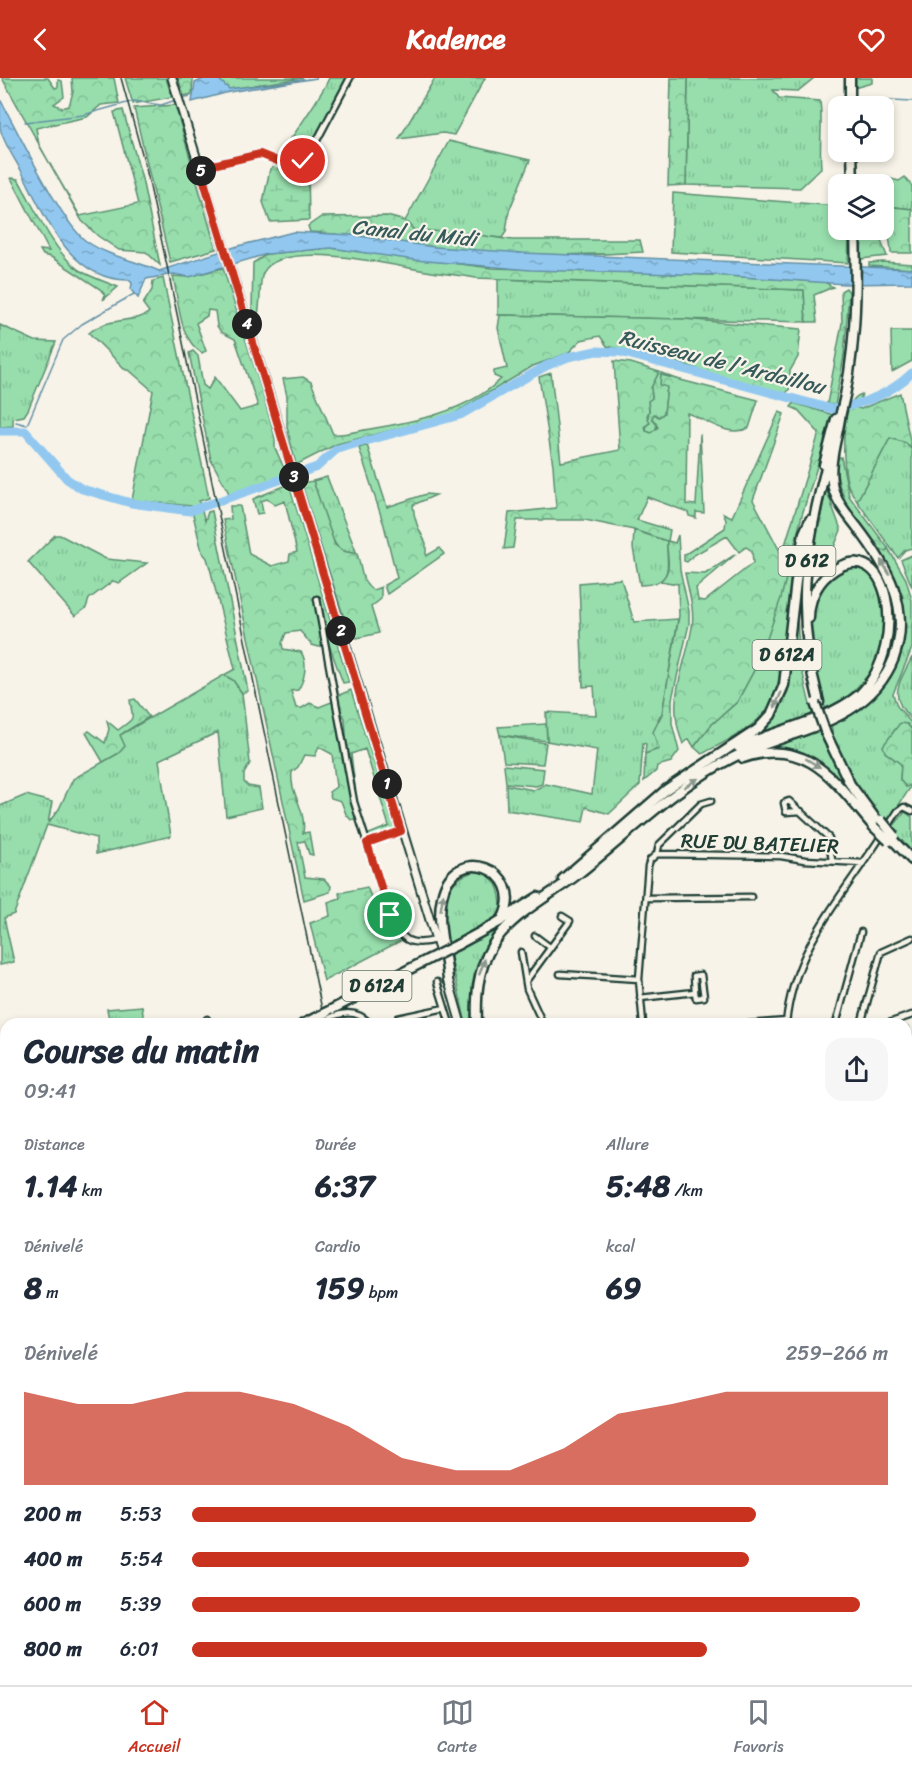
<!DOCTYPE html>
<html lang="fr">
<meta charset="utf-8">
<style>
:root{--surface:#fff;--page:#f6f6f7;--text:#1f2937;--muted:#747a83;--line:#e0e1e3;--accent:#c8321e}
body{margin:0;font-family:Sriracha,sans-serif;background:var(--page);color:var(--text);height:100vh;display:flex;flex-direction:column;font-size:22px;white-space:nowrap}
*{box-sizing:border-box;margin:0}
p{font-size:20px;color:var(--muted)}
.icon{flex:none;width:33px;height:33px;fill:none;stroke:currentColor;stroke-width:2;stroke-linecap:round;stroke-linejoin:round}
.map{position:relative;flex:1;overflow:hidden}
.sheet{position:absolute;left:0px;top:940px;width:912px;height:668px;display:flex;flex-direction:column;background:var(--surface);border-radius:18px 18px 0 0;box-shadow:0 3px 9px #0003}
.sheet>*{flex:none}
.fabs{position:absolute;left:828px;top:18px;display:grid;gap:12px}
.fabs a{display:grid;place-items:center;width:66px;height:66px;border-radius:12px;background:var(--surface);box-shadow:0 3px 9px #0003;font-size:30px}
.pin{position:absolute;display:grid;place-items:center;width:51px;height:51px;color:#fff;margin:-26px;border:3px solid #fff;border-radius:50%;box-shadow:0 2px 6px #0007}
.km{position:absolute;width:30px;height:30px;margin:-15px;border-radius:50%;background:#222;color:#fff;font-size:16px;line-height:30px;text-align:center}
.round{display:grid;place-items:center;flex:none;width:63px;height:63px;border-radius:18px;background:var(--page)}
.head{display:flex;align-items:center;justify-content:space-between;height:102px;padding:0 24px}
h1{font-size:33px;font-weight:700;line-height:45px}
.figures{display:grid;grid-template-columns:repeat(3,1fr);gap:9px;height:102px;padding:6px 24px}
.figures div{display:grid;align-content:center}
.figures b{font-size:30px;font-weight:700}
.figures small{font-size:16px;font-weight:400}
.figures p{font-size:16px}
.chart{height:168px;padding:12px 24px}
.chart p{display:flex;justify-content:space-between}
.chart svg{width:100%;height:108px;margin-top:6px;fill:var(--accent);opacity:.7}
ul{padding:0 24px;list-style:none;font-size:20px}
li{display:grid;grid-template-columns:96px 72px 1fr;align-items:center;height:45px}
li i{height:15px;border-radius:8px;background:var(--accent)}
header{display:flex;justify-content:space-between;align-items:center;height:78px;padding:0 24px;background:var(--accent);color:#fff;font-size:27px;font-weight:700}
.tabs{display:flex;justify-content:space-around;align-items:center;height:84px;border-top:2px solid var(--line);background:var(--surface);font-size:16px;color:var(--muted)}
.tabs a{display:grid;justify-items:center;gap:3px}
.tabs .selected{color:var(--accent)}
.map>svg:first-child{display:block}
.grass{fill:url(#grass-tufts);stroke:#5b8e70;stroke-width:1.5}
.forest{fill:url(#forest-crowns);stroke:#5b8e70;stroke-width:1.5}
.wetland{fill:url(#wetland-marsh);stroke:#5b8e70;stroke-width:1.5}
.green{fill:#97deac;stroke:#5b8e70;stroke-width:1.5}
.water{fill:url(#water-ripples);stroke:#6490a5;stroke-width:1.5}
.lines{fill:none;stroke-linecap:round;stroke-linejoin:round}
.stream{stroke:#6490a5;stroke-width:1.5}
.river{stroke:#92c8f0;stroke-width:9}
.street-casing{stroke:#1f3d34;stroke-width:9}
.secondary-casing{stroke:#1f3d34;stroke-width:11}
.highway-casing{stroke:#1f3d34;stroke-width:13}
.street{stroke:#f7f3e8;stroke-width:4.5}
.secondary{stroke:#f7f3e8;stroke-width:7}
.highway{stroke:#f7f3e8;stroke-width:8}
.rail{stroke:#1f3d34;stroke-width:1.5}
.street-bridge-casing{stroke:#1f3d34;stroke-width:9;stroke-linecap:butt}
.highway-bridge-casing{stroke:#1f3d34;stroke-width:13;stroke-linecap:butt}
.street-bridge{stroke:#f7f3e8;stroke-width:4.5}
.highway-bridge{stroke:#f7f3e8;stroke-width:8}
.oneway{fill:#8b988e}
.route-casing{stroke:#fff;stroke-width:12}
.route{stroke:#c8321e;stroke-width:8}
.labels{text-anchor:middle;stroke-width:4.5;stroke-linejoin:round;paint-order:stroke}
.shield{fill:#f7f3e8;stroke:#60746a;stroke-width:1.5}
.shield-label{font-size:18px;font-weight:bold;fill:#1f3d34}
.street-label{font-size:20px;fill:#1f3d34;stroke:#f7f3e8}
.water-label{font-size:21px;font-style:italic;fill:#36595a;stroke:#f7f3e8}
</style>
<header><svg class="icon" aria-label="back" viewBox="0 0 24 24"><path d="M15 5l-7 7 7 7"/></svg>Kadence<svg class="icon" aria-label="heart" viewBox="0 0 24 24"><path d="M12 20l-8-8c-3-5 5-10 8-4 3-6 11-1 8 4z"/></svg></header>
<div class="map">
<svg width="912" height="1607" viewBox="0 0 912 1607">
<defs>
<pattern id="grass-tufts" width="24" height="20" patternUnits="userSpaceOnUse" patternTransform="scale(1.5)"><rect width="24" height="20" fill="#97deac"/><path d="M3 7l-1-3M5 7V3M7 7l1-3M15 17l-1-3M17 17v-4M19 17l1-3" fill="none" stroke="#82bf95"/></pattern>
<pattern id="forest-crowns" width="20" height="18" patternUnits="userSpaceOnUse" patternTransform="scale(1.5)"><rect width="20" height="18" fill="#97deac"/><path d="M2 6a3 3 0 1 1 6 0M12 15a3 3 0 1 1 6 0" fill="none" stroke="#82bf95"/></pattern>
<pattern id="wetland-marsh" width="20" height="14" patternUnits="userSpaceOnUse" patternTransform="scale(1.5)"><rect width="20" height="14" fill="#97deac"/><path d="M1 5h8M5 5V1M11 12h8M15 12V8" fill="none" stroke="#82bf95"/></pattern>
<pattern id="water-ripples" width="26" height="14" patternUnits="userSpaceOnUse" patternTransform="scale(1.5)"><rect width="26" height="14" fill="#92c8f0"/><path d="M2 4q2-2 4 0t4 0M15 11q2-2 4 0t4 0" fill="none" stroke="#77a4c3"/></pattern>
</defs>
<rect width="100%" height="100%" fill="#f7f3e8"/>
<filter id="ink" filterUnits="userSpaceOnUse"><feTurbulence type="fractalNoise" baseFrequency=".0167" numOctaves="2"/><feDisplacementMap in="SourceGraphic" scale="12" xChannelSelector="R" yChannelSelector="G"/><feConvolveMatrix kernelMatrix="1 2 1 2 8 2 1 2 1" color-interpolation-filters="sRGB"/></filter>
<g filter="url(#ink)">
<path class="grass" d="M216,0H303L229,11Z
M329,0H346L306,77L302,81L275,80C285,72 324,13 329,0Z
M435,0H485L454,57L443,55L399,61Z
M688,0H814L798,13L773,12L779,20L820,23C823,46 819,67 821,90L800,110L686,107Z
M449,63L530,82L509,133L506,154L502,160L414,152L405,143Z
M905,99L912,108V131L886,128L884,107L891,101L899,103Z
M673,115L838,128V152H849L848,185L671,174Z
M498,201L804,212L806,244L498,237Z
M0,247L35,263L56,264L28,332L24,338L13,340V348L0,349Z
M659,294L684,304L661,297L667,309L664,335L659,339L655,354L651,355L646,353L649,333L648,323L652,320L651,310Z
M890,360L906,365L912,372V470L905,472L898,480L857,423Z
M327,399L357,476C353,475 347,475 343,473C329,468 318,418 313,403Z
M826,411L841,452L828,484L814,493L816,463Z
M634,452L667,463C666,488 676,506 640,507L633,470Z
M55,457H60L106,481L147,485L119,505L113,503L89,521L86,530L75,538L28,484Z
M888,470L906,501L912,522V570L893,616L897,628L912,646V652L907,646L885,674L901,686L900,702L906,709L912,707L887,745C864,718 835,683 831,646C907,609 912,542 880,471L886,473Z
M793,477C789,510 785,603 770,628C756,650 724,664 702,676L694,669L711,647L737,624L760,581Z
M912,477V509L901,482Z
M848,490H858L871,497L880,509L888,531L879,585L849,618L826,632C814,595 796,533 828,502C833,497 842,494 848,490Z
M621,501L634,544L678,541L662,636L658,641L659,671L645,676L646,666L643,665L640,707L609,736L586,729L583,744L507,732L506,707L534,712L546,706L592,716L597,672L547,663L546,634L596,637L594,608L583,609L579,505Z
M797,519C796,561 801,597 813,637L759,657L777,637L788,613Z
M912,579V642C887,618 899,606 912,579Z
M224,597L233,602L242,615L250,685L244,696V704L248,708L259,710L262,730L226,738L218,654L159,682L171,758L96,776V760L47,747L14,836L4,840L14,884L0,887V728L26,717L52,724L48,745L59,731L73,701L119,675L120,657Z
M817,651L847,710C816,677 810,671 764,670Z
M500,657L546,665L543,686L504,684Z
M504,687L544,691L542,706L536,708L506,705Z
M905,734L912,739V774L891,751Z
M477,793C497,797 501,813 501,832L495,840L448,866C442,834 438,802 477,793Z
M495,852C475,887 471,906 471,946H466L450,876Z
M142,928L144,946H110L107,931Z"/>
<path class="forest" d="M2,0H48L55,10L58,9V2L62,3L64,19L54,26L62,30L69,28L73,14L72,0H114L119,25L101,27L87,39L36,50L39,67L80,138L138,126L114,34L123,32L142,101L160,187L146,174L119,172L98,158L82,143Z
M125,0H166L172,19L133,26Z
M178,0H193L192,16L184,18Z
M671,0H688L686,107L668,108Z
M854,0H872V5L854,10Z
M175,27L216,171L170,184L134,30Z
M11,100L18,101C34,128 53,174 79,192C90,199 106,204 118,209L103,222L105,217L100,211L51,179L43,177L40,172L49,173Z
M886,128L912,131V175H891C891,157 882,146 886,128Z
M387,138L405,143L414,152L465,155L512,162H640L643,174C573,179 502,177 433,169C392,164 352,157 310,154L308,148L321,139Z
M862,152H880L881,163L887,178L861,181Z
M331,170L492,190L713,197L825,204L833,209L814,217L817,244H806L804,212L476,200C459,197 442,196 426,193C394,188 281,159 263,195C259,203 261,225 258,236L252,231L253,185L267,176Z
M883,184L912,186V191L869,188V185Z
M223,190L261,310L275,359V370L287,396L230,417L211,382L189,275L193,273L198,278L203,307L208,311L215,299L240,333L258,328L235,261L221,254L217,248L215,233L208,232L207,238L196,245L206,273L202,275C178,260 179,223 173,198L188,199Z
M163,200L209,420L199,423L205,443L208,434L212,433L248,613L242,615L233,602L224,597L235,591L211,494L207,480L202,474L191,428L132,422L153,313L129,292H126L89,255C109,238 139,245 149,234L143,226L152,212L153,203Z
M846,210L849,214L844,278L835,327L827,326L842,245L841,213Z
M500,237L683,241L801,251L798,279L790,293V310L785,317L735,305L678,284L607,268L600,258L581,262L568,275L533,288L452,337L337,366L296,387L287,349V318L283,301L303,299L311,304L333,356C344,357 353,354 364,352C411,344 466,335 501,301L494,298V293L507,290L498,250Z
M614,283L631,285L659,294L651,310L652,320L648,323L649,333L647,338L650,345L645,348L646,353L651,355L658,349L652,340L654,336L659,339L664,335L667,309L660,307L661,297L758,322L749,350C728,360 707,342 687,335L686,426L696,427L700,356L704,435L696,434V440L689,438L688,434L647,419L637,442L670,452L668,463L675,465L678,457L680,492L689,533V546L672,621V646L679,673L671,684L657,688L656,693L644,703L645,676L659,671L653,654L662,636L679,538L678,506L660,503C674,492 666,478 667,463L634,452L585,442H517L513,470L504,471L509,435L556,430L553,387L539,299L551,295L561,384L620,372Z
M900,315L912,372L906,365L890,360L857,423C854,418 850,413 848,407C842,388 839,321 862,316L857,330L861,331Z
M794,325L833,337L802,437L781,520L760,581L737,624L711,647L694,669L689,661L683,666C665,621 685,593 692,549C695,531 688,512 685,495L705,496L736,476L696,510L698,522L705,523L753,485L752,473L746,469L739,474L727,458L694,477L687,484L684,483V477L725,450L726,442L723,435L732,439L779,334L784,336L753,422L782,477L819,355L798,332L791,329Z
M367,367L387,429L426,416L436,417L413,427C414,443 419,452 426,465V478L440,470L444,476L387,516L384,507L397,500L384,447L359,370Z
M841,379L849,418L888,470L886,473L880,471C859,443 833,418 837,380Z
M313,403L335,467L343,473L357,476C362,489 360,505 373,512L381,509V521L371,529L379,555L357,560L350,558L300,405Z
M289,406L349,604L343,605L328,564L319,569L312,567L300,553L286,555L282,565L283,571L301,574C308,585 305,601 298,612L291,613L296,630H302L310,625L319,629L334,623L357,740L351,742L346,736L341,723L331,720L329,714L336,709L332,676L319,669L315,678L304,677L298,689L292,694C289,715 307,731 303,755L309,754L313,777L309,776L305,763L298,764L305,799L324,801L331,808L330,814L304,822L223,442L231,441L230,428H240L249,476L272,488L289,483L290,476L297,474L285,423L275,427L267,421L261,423L263,435L257,436L253,421Z
M351,612L396,753L369,763L367,757L389,748L365,671L351,676L357,725L348,686L345,640L341,634L337,618Z
M135,621L149,639L120,657L125,668L119,675L103,684L86,655L89,653L105,665L109,651L107,643L118,652C138,638 132,642 130,622Z
M900,645L907,646L912,652V707L906,709L900,702L901,686L885,674L883,668Z
M367,809L379,838L386,834L392,850L402,862L324,903L310,845L330,838L328,824L340,820L339,815Z"/>
<path class="wetland" d="M277,86H296L308,91L309,142L270,144L263,124L270,91Z"/>
<path class="green" d="M891,253H912V283L892,294Z
M546,646L547,663L500,657L498,649Z"/>
<path class="water" d="M205,0H217L229,11L317,0L229,14L192,24L195,5Z
M0,21C17,52 62,146 86,163C109,179 135,182 159,193L238,168L293,154L352,157L434,169L523,175L912,191V205L845,206L713,197L530,192L415,182L331,170L267,176L189,199L174,196L146,201L138,220L131,212L132,205L129,202C70,203 45,138 22,94C15,81 2,63 0,49C0,40 0,30 0,21Z"/>
<g class="lines">
<path class="stream" d="M181,20L191,18
M853,20L912,23
M25,44L83,37L134,23L161,27L176,22
M16,344L27,347L63,262L82,246L134,216"/>
<path class="river" d="M0,353H25L67,401L82,411L131,425L190,433L317,389L337,371L460,337L546,288L568,279L596,273L620,274L832,331C862,327 890,316 912,295"/>
<defs>
<path id="street" d="M200,90L260,76L280,84L303,83L314,68L350,0
M317,521L354,724L390,837C401,862 409,869 436,862
M801,733L786,734L784,725L789,723L829,760L832,783
M887,750L898,733L904,729L912,733
M367,765L401,753
M657,776L781,778L805,782L863,785
M646,820L751,819
M535,858L551,870
M521,874L527,911L543,946
M560,896L639,901
M526,903L570,843L562,838
M437,904L450,946
M640,920L695,914L696,920L704,919L701,897L694,898L695,914
M334,938C348,933 360,934 370,946
M398,940L445,930
M204,946L207,941
M643,946L639,901L648,788L650,782L657,776L659,767L701,726L711,723
M749,946L787,943
M786,946C793,870 842,819 882,757
M836,946L861,854
M861,946L881,874L912,860
M886,946L912,937
M906,952L912,968
M906,1015L912,1013
M906,1065L912,1061
M0,1083L6,1080
M906,1094L912,1097
M906,1151L912,1153
M906,1206L912,1183
M906,1377L912,1373
M223,1602L225,1607
M263,1602L264,1607
M821,1602L823,1607
M853,1602L859,1607
M176,1607L185,1602
M550,1607L551,1602
M757,1607L758,1602
M778,1607L784,1602
M865,1607L868,1602"/>
<path id="secondary" d="M172,0L441,878
M447,897L461,946
M906,1465L912,1467
M0,1474L6,1472
M906,1494L912,1492
M676,1602L678,1607"/>
<path id="highway" d="M850,0V28
M852,74L853,106
M840,339C856,278 857,214 855,152
M824,387L836,341
M819,624C795,536 804,470 828,383
M826,656L850,706L878,744
M738,669C777,652 827,643 860,616C912,565 887,448 829,496C816,506 809,524 809,540
M743,680C809,658 836,705 874,749
M891,760L912,782
M563,801L667,711L758,651L771,637L784,607L796,503L804,455L810,442
M495,846L538,819
M457,867L501,843
M448,902C446,874 436,847 442,819C453,763 527,791 503,840
M327,934L427,882
M303,946L313,941
M477,946C476,918 477,893 492,868C510,837 550,818 578,796C630,755 674,709 734,679C791,651 868,647 894,580C912,529 887,488 857,449C848,437 837,425 833,410C827,386 838,359 841,334
M0,1105L6,1101"/>
</defs>
<use href="#street" class="street-casing"/>
<use href="#secondary" class="secondary-casing"/>
<use href="#highway" class="highway-casing"/>
<use href="#street" class="street"/>
<use href="#secondary" class="secondary"/>
<use href="#highway" class="highway"/>
<path class="rail" d="M121,0L146,90L167,188L325,946
M458,1602L459,1607"/>
<defs>
<path id="street-bridge" d="M318,946L334,938"/>
<path id="highway-bridge" d="M815,625L826,656
M881,742L894,758
M874,749L889,763
M427,882L457,867
M313,941L327,934"/>
</defs>
<use href="#street-bridge" class="street-bridge-casing"/>
<use href="#highway-bridge" class="highway-bridge-casing"/>
<use href="#street-bridge" class="street-bridge"/>
<use href="#highway-bridge" class="highway-bridge"/>
</g>
<defs><path id="oneway-solid" d="M-6-.8H1V-3.2L6.5 0L1 3.2V.8H-6Z" transform="scale(1.5)"/></defs>
<g class="oneway">
<use href="#oneway-solid" transform="translate(885 489) rotate(-121)"/>
<use href="#oneway-solid" transform="translate(778 622) rotate(113)"/>
<use href="#oneway-solid" transform="translate(813 685) rotate(31)"/>
<use href="#oneway-solid" transform="translate(691 705) rotate(-32)"/>
<use href="#oneway-solid" transform="translate(442 824) rotate(-80)"/>
<use href="#oneway-solid" transform="translate(482 889) rotate(-70)"/>
</g>
</g>
<g class="lines" filter="url(#ink)">
<defs>
<path id="route" d="M303,83L280,84L260,76L200,90L401,753L367,765L390,837"/>
</defs>
<use href="#route" class="route-casing"/>
<use href="#route" class="route"/>
</g>
<g class="labels">
<g class="shield">
<rect x="778.5" y="468" width="57" height="30" rx="4.5"/>
<rect x="752.5" y="562" width="69" height="30" rx="4.5"/>
<rect x="342.5" y="893" width="69" height="30" rx="4.5"/>
</g>
<g class="shield-label">
<text x="807" y="489">D 612</text>
<text x="787" y="583">D 612A</text>
<text x="377" y="914">D 612A</text>
</g>
<g class="street-label">
<text transform="translate(760 765) rotate(2)" y="7">RUE DU BATELIER</text>
</g>
<g class="water-label">
<text transform="translate(414 155) rotate(6)" y="7">Canal du Midi</text>
<text transform="translate(722 284) rotate(14)" y="7">Ruisseau de l'Ardaillou</text>
</g>
</g>
</svg>
<div class="fabs">
<a><svg class="icon" aria-label="locate" viewBox="0 0 24 24"><circle cx="12" cy="12" r="6"/><path d="M12 2v4M12 18v4M2 12h4M18 12h4"/></svg></a>
<a><svg class="icon" aria-label="layers" viewBox="0 0 24 24"><path d="M12 4l9 5-9 5-9-5zM3 14l9 5 9-5"/></svg></a>
</div>
<div class="pin" style="left:390px;top:837px;background:#1e9e55"><svg class="icon" aria-label="arrive" viewBox="0 0 24 24"><path d="M6 21V4h12l-3 4 3 4H6"/></svg></div>
<div class="pin" style="left:303px;top:83px;background:#d93025"><svg class="icon" aria-label="check" viewBox="0 0 24 24"><path d="M5 12l5 5 9-10"/></svg></div>
<b class="km" style="left:387px;top:706px">1</b>
<b class="km" style="left:341px;top:553px">2</b>
<b class="km" style="left:294px;top:399px">3</b>
<b class="km" style="left:247px;top:246px">4</b>
<b class="km" style="left:201px;top:93px">5</b>
<section class="sheet">
<div class="head"><div><h1>Course du matin</h1><p>09:41</p></div><a class="round"><svg class="icon" aria-label="share" viewBox="0 0 24 24"><path d="M12 15V3M7 8l5-5 5 5M5 13v7h14v-7"/></svg></a></div>
<div class="figures">
<div><p>Distance</p><b>1.14<small> km</small></b></div>
<div><p>Durée</p><b>6:37</b></div>
<div><p>Allure</p><b>5:48<small> /km</small></b></div>
</div>
<div class="figures">
<div><p>Dénivelé</p><b>8<small> m</small></b></div>
<div><p>Cardio</p><b>159<small> bpm</small></b></div>
<div><p>kcal</p><b>69</b></div>
</div>
<div class="chart"><p><span>Dénivelé</span>259–266 m</p>
<svg viewBox="0 0 160 44" preserveAspectRatio="none"><path d="M0 44V6L10 11L20 11L30 6L40 6L50 11L60 20L70 33L80 38L90 38L100 29L110 15L120 11L130 6L140 6L150 6L160 6V44z"/></svg>
</div>
<ul>
<li><b>200 m</b>5:53<i style="width:81%"></i></li>
<li><b>400 m</b>5:54<i style="width:80%"></i></li>
<li><b>600 m</b>5:39<i style="width:96%"></i></li>
<li><b>800 m</b>6:01<i style="width:74%"></i></li>
</ul>
</section>
</div>
<nav class="tabs">
<a class="selected"><svg class="icon" aria-label="home" viewBox="0 0 24 24"><path d="M3 11l9-7 9 7M6 9v11h12V9"/></svg>Accueil</a>
<a><svg class="icon" aria-label="map" viewBox="0 0 24 24"><path d="M3 6l6-2 6 2 6-2v14l-6 2-6-2-6 2zM9 4v14M15 6v14"/></svg>Carte</a>
<a><svg class="icon" aria-label="saved" viewBox="0 0 24 24"><path d="M7 4h10v16l-5-4-5 4z"/></svg>Favoris</a>
</nav>
